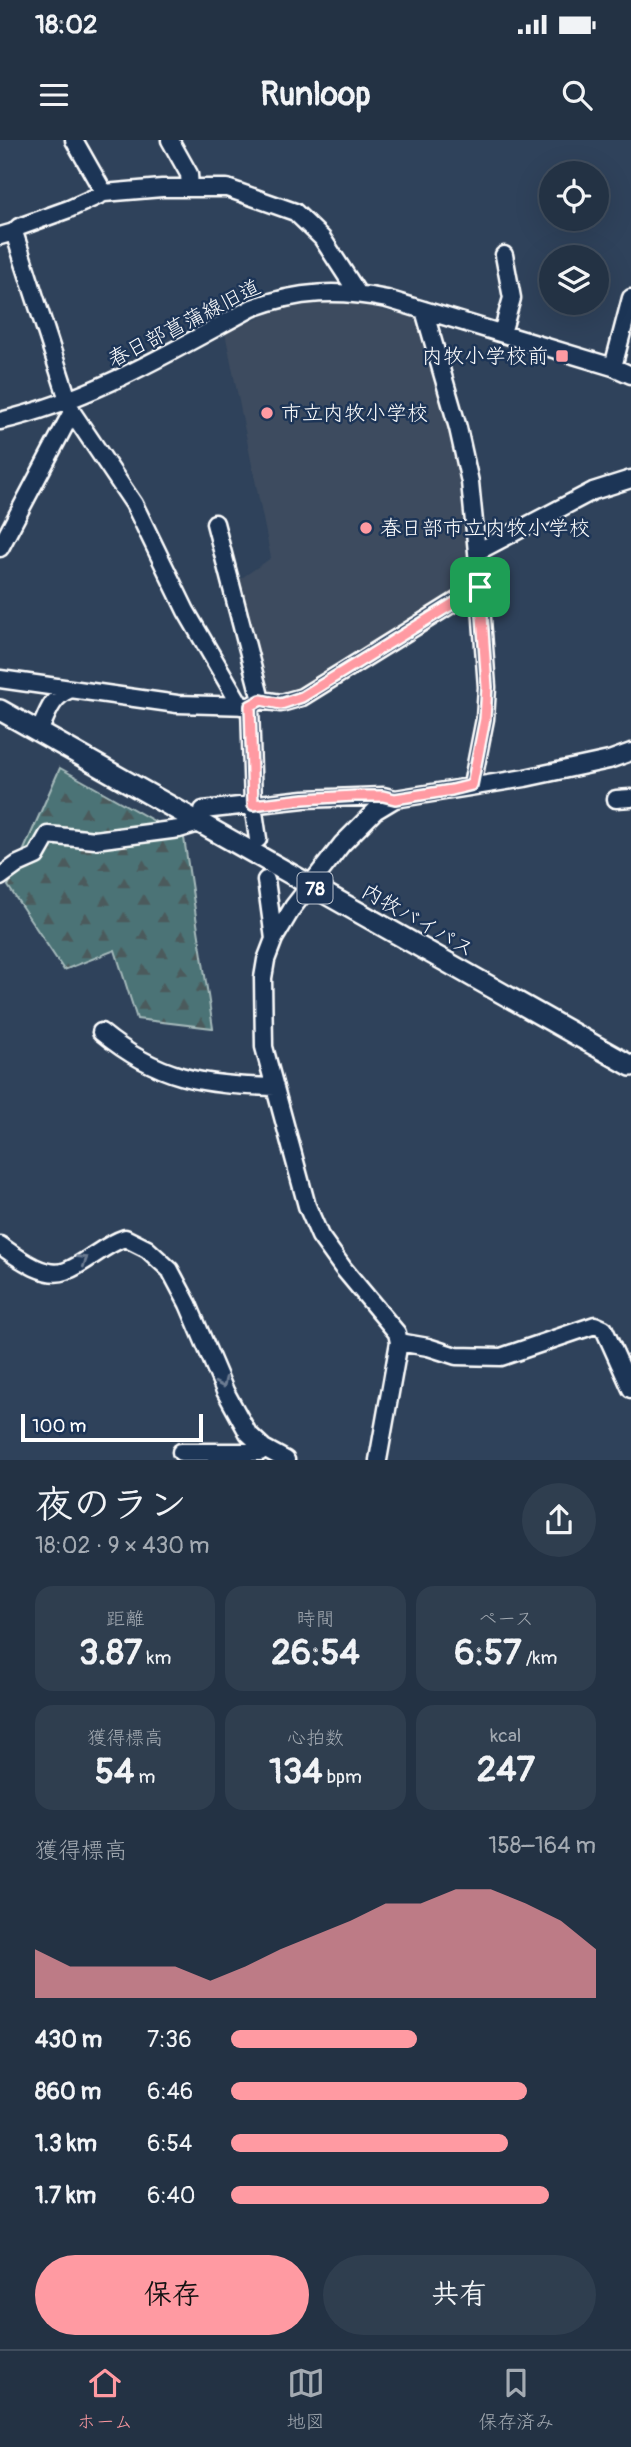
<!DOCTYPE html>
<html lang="ja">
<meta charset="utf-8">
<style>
:root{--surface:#233244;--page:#2f3e4f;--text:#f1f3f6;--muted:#a3aab2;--line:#404d5d;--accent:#ff9aa2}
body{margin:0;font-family:Pangolin,"Klee One",sans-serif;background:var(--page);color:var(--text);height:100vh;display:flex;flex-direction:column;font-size:26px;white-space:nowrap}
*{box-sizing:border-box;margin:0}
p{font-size:23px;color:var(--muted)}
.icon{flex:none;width:38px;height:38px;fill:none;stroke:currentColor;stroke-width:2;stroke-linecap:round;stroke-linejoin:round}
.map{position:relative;height:1320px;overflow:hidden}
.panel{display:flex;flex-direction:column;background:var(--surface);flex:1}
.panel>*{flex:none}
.tools{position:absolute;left:539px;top:21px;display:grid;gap:14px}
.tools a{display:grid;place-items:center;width:70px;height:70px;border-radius:50%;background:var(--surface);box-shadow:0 7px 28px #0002,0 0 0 2px var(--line);font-size:35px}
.scale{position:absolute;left:21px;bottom:18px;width:182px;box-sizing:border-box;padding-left:7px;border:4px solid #fff;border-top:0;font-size:19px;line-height:24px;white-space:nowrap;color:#fff;-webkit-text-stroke:5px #1d3557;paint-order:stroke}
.pin{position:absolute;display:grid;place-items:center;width:60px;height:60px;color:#fff;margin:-30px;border-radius:14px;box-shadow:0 4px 10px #0006}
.round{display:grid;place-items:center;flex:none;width:74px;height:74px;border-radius:37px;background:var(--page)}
.summary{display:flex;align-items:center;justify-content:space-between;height:119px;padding:0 35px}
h1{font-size:38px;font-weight:700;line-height:52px}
.metrics{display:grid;grid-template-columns:repeat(3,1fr);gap:10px;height:119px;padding:7px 35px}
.metrics div{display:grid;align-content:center;border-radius:18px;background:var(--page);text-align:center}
.metrics b{font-size:35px;font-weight:700}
.metrics small{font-size:19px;font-weight:400}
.metrics p{font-size:19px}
.chart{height:196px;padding:14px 35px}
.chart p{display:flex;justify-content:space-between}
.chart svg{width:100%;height:126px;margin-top:7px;fill:var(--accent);opacity:.7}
.cta{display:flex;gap:14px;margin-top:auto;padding:14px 35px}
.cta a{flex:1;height:80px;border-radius:42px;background:var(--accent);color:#111;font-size:28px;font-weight:700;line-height:80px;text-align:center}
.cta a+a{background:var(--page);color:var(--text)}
ul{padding:0 35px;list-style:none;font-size:23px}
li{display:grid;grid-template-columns:112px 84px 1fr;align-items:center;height:52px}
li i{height:18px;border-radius:9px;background:var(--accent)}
.status{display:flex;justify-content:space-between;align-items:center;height:49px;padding:0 35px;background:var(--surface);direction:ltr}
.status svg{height:19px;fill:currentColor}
header{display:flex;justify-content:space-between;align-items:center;height:91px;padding:0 35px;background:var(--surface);font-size:32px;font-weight:700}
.tab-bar{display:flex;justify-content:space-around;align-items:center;height:98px;border-top:2px solid var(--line);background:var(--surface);font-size:19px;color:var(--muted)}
.tab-bar a{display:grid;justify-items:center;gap:4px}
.tab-bar .current{color:var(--accent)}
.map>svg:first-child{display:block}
.built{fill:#3c4b5e}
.forest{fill:url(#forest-firs);stroke:#a5b9ba;stroke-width:2}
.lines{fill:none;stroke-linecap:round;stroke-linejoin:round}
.minor-casing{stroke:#fff;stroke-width:21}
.major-casing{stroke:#fff;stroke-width:24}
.minor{stroke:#1d3557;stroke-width:16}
.major{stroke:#1d3557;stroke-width:19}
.oneway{stroke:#6c7c92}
.route-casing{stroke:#fff;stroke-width:14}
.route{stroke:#ff9aa2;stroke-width:9}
.poi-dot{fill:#ff9aa2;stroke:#1d3557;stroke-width:2.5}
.labels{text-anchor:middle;stroke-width:5;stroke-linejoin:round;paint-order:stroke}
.shield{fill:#1d3557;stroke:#bbc2cd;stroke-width:2}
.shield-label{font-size:19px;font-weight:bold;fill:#fff}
.street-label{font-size:21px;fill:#fff;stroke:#1d3557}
.poi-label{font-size:21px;fill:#fff;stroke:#1d3557;text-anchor:start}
</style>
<div class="status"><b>18:02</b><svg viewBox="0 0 49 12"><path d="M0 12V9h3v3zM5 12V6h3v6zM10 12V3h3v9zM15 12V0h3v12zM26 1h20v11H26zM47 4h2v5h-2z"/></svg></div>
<header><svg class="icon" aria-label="menu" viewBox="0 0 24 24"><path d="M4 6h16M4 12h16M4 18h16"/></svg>Runloop<svg class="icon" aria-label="search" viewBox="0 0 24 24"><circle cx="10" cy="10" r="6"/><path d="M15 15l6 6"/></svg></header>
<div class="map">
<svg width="631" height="1320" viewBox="0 0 631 1320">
<defs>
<pattern id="forest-firs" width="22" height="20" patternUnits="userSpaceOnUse" patternTransform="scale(1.75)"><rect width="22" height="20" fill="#4b7376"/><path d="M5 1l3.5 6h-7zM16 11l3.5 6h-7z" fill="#4c5a5b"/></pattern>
</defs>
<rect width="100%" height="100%" fill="#2f425b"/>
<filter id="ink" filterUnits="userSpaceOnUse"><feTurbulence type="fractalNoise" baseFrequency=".0143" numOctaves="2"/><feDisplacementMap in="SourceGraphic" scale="14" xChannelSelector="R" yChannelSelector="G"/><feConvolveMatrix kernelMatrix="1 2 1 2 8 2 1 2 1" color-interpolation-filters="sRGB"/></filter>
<g filter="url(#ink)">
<path class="built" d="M308,162H336L367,166L420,179L453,297L464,358L472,440L468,446L337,522L299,550L284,555H268L237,441L271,418L225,193L279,169Z"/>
<path class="forest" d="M60,628L184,698L213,888L137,879L115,810L64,830L8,746Z"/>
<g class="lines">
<defs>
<path id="minor" d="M74,0L104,53
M170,0L189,34L190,48
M14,92L72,272L134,364L186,471L241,566
M0,96L14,92L19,87L69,69L104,53L162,48H227L295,72L322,98L357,152
M424,170L458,288L470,342L477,412L487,547L485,579L472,645
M502,193L512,158L504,115
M613,227L631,158
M0,281C91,260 170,212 252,168C298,151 339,149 387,159L613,227L631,235
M215,383L261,560
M0,408L72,272
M477,412L593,351L631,339
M0,539L177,564L250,566L261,560L281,563L302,557L479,447
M250,566L253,665L258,699
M39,592C47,575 51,557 69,550
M616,659L631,658
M203,670L304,659L383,656L395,659
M0,737L18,724L36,716L48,695L95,700L179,689L199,683
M266,740L274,799
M101,892C158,939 202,945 275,947
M0,1105C17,1117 44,1139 66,1131C87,1123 103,1105 125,1098L147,1109L170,1130L188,1164L225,1251L248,1293L264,1308L286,1320
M399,1202L428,1207L456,1216L501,1217L595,1185L604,1189L631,1249
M181,1312H260L264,1308
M378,1320L399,1202L397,1193L343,1128L320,1096L307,1066L264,907L263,838L266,820L274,799L293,767L342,704L375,671L395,659L525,638L609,620L631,612"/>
<path id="major" d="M0,570L631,926"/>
</defs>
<use href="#minor" class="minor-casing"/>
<use href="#major" class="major-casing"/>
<use href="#minor" class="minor"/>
<use href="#major" class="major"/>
</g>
<defs><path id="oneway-chevron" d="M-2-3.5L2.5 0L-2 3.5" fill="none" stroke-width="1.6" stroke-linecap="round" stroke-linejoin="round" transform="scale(1.75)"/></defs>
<g class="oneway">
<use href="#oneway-chevron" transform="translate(83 1120) rotate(-32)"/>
<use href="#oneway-chevron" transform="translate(222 1243) rotate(66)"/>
</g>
</g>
<g class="lines" filter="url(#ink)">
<defs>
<path id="route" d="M480,447L487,547L485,579L472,645L452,650L395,659L383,656H354L304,659L253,665L250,566L261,560L281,564L302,557Z"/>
</defs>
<use href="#route" class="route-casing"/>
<use href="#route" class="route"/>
</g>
<g class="poi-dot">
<rect x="555" y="209" width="14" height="14" rx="3.5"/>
<circle cx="267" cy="273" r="7"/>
<circle cx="366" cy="388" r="7"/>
</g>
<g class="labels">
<rect class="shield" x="297.5" y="732.5" width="35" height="31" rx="5"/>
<g class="shield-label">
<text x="315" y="755">78</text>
</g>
<g class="street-label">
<text transform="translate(184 183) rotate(-27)" y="7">春日部菖蒲線旧道</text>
<text transform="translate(418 780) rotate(30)" y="7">内牧バイパス</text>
</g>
<g class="poi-label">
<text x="548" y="223" text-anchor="end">内牧小学校前</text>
<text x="281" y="280">市立内牧小学校</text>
<text x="380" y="395">春日部市立内牧小学校</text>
</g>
</g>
</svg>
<div class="tools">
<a><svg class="icon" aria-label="locate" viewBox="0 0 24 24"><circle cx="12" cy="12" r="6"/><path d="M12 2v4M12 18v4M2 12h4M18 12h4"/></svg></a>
<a><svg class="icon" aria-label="layers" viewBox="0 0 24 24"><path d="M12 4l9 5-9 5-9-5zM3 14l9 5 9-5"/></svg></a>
</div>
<div class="scale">100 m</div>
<div class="pin" style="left:480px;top:447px;background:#1e9e55"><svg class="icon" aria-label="arrive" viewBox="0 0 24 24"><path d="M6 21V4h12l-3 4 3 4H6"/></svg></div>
</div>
<section class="panel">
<div class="summary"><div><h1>夜のラン</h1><p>18:02 · 9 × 430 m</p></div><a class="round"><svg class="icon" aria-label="share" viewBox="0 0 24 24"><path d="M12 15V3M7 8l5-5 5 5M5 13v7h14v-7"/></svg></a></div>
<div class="metrics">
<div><p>距離</p><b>3.87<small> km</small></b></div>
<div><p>時間</p><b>26:54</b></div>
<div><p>ペース</p><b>6:57<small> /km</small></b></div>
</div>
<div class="metrics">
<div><p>獲得標高</p><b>54<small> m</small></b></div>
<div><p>心拍数</p><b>134<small> bpm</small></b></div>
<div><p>kcal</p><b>247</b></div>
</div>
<div class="chart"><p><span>獲得標高</span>158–164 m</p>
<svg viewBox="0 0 160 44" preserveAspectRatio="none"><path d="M0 44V27L10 33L20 33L30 33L40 33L50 38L60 33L70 27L80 22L90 17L100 11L110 11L120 6L130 6L140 11L150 17L160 27V44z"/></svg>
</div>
<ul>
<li><b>430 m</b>7:36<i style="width:51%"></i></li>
<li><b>860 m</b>6:46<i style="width:81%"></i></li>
<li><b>1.3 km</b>6:54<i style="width:76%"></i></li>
<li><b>1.7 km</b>6:40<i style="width:87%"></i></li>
</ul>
<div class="cta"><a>保存</a><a>共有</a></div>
</section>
<nav class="tab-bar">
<a class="current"><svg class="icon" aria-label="home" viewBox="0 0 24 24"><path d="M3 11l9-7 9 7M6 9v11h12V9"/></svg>ホーム</a>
<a><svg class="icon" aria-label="map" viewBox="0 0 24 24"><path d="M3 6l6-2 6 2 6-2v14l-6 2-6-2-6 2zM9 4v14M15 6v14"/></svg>地図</a>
<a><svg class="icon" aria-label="saved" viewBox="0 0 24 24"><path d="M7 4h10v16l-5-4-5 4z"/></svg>保存済み</a>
</nav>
